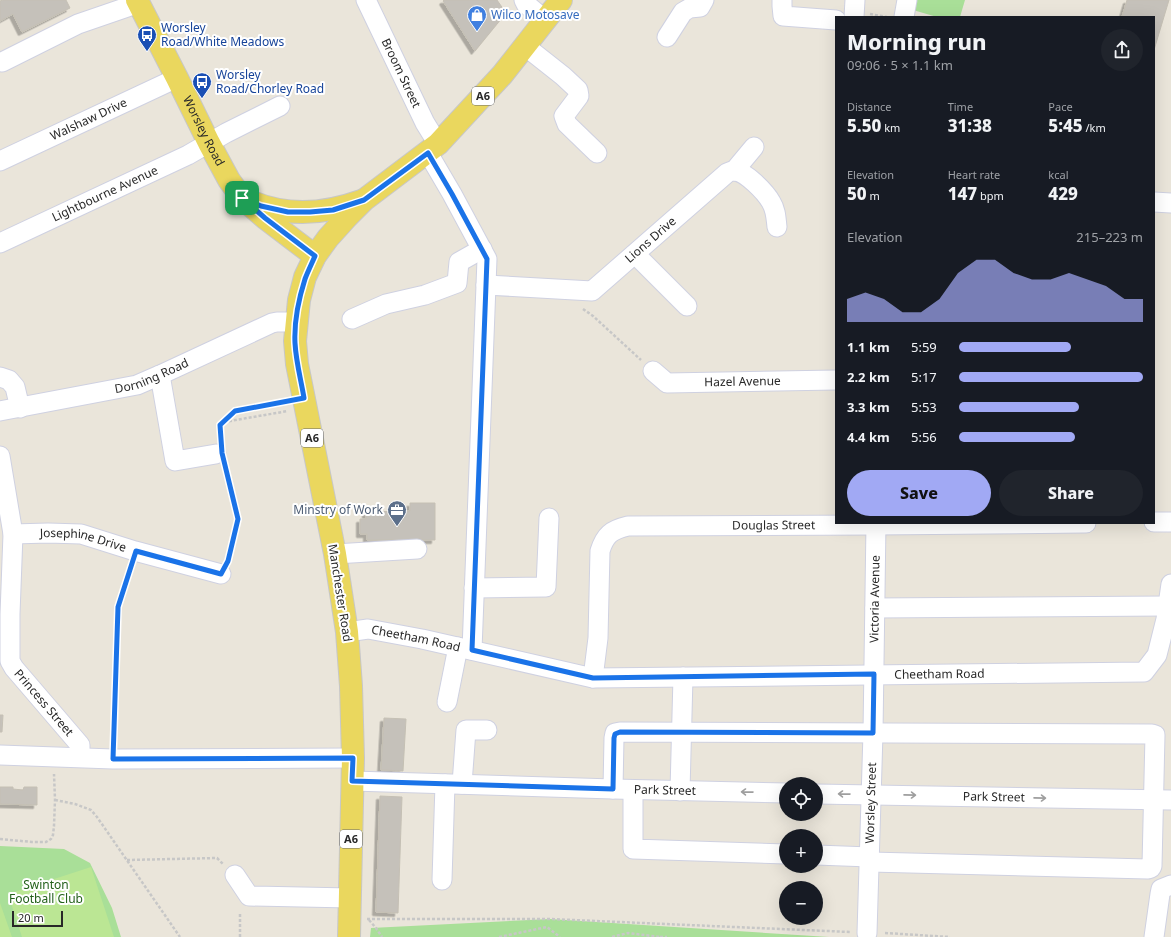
<!DOCTYPE html>
<meta charset="utf-8">
<style>
:root{--surface:#171b24;--page:#20242c;--text:#f1f3f6;--muted:#9ea1a6;--accent:#a1a9f4}
body{margin:0;font-family:"Noto Sans",sans-serif;background:var(--page);color:var(--text);height:100vh;display:flex;flex-direction:column;font-size:15px;white-space:nowrap}
*{box-sizing:border-box;margin:0}
p{font-size:13px;color:var(--muted)}
.icon{flex:none;width:22px;height:22px;fill:none;stroke:currentColor;stroke-width:2;stroke-linecap:round;stroke-linejoin:round}
.map{position:relative;flex:1;overflow:hidden}
.side{position:absolute;left:835px;top:16px;width:320px;height:508px;display:flex;flex-direction:column;background:var(--surface);border-radius:0px;box-shadow:0 4px 16px #0002}
.side>*{flex:none}
.fabs{position:absolute;left:779px;top:777px;display:grid;gap:8px}
.fabs a{display:grid;place-items:center;width:44px;height:44px;border-radius:50%;background:var(--surface);box-shadow:0 4px 16px #0002;font-size:20px}
.scale{position:absolute;left:12px;bottom:10px;width:51px;box-sizing:border-box;padding-left:4px;border:2px solid #282828;border-top:0;font-size:11px;line-height:14px;white-space:nowrap;color:#282828;-webkit-text-stroke:3px #fff;paint-order:stroke}
.pin{position:absolute;display:grid;place-items:center;width:34px;height:34px;color:#fff;margin:-17px;border-radius:8px;box-shadow:0 2px 6px #0006}
.round{display:grid;place-items:center;flex:none;width:42px;height:42px;border-radius:21px;background:var(--page)}
.summary{display:flex;align-items:center;justify-content:space-between;height:68px;padding:0 12px}
h1{font-size:22px;font-weight:800;line-height:30px}
.stats{display:grid;grid-template-columns:repeat(3,1fr);gap:6px;height:68px;padding:4px 12px}
.stats div{display:grid;align-content:center}
.stats b{font-size:17px;font-weight:800}
.stats small{font-size:11px;font-weight:400}
.stats p{font-size:11px}
.chart{height:112px;padding:8px 12px}
.chart p{display:flex;justify-content:space-between}
.chart svg{width:100%;height:72px;margin-top:4px;fill:var(--accent);opacity:.7}
.button{display:flex;gap:8px;margin-top:auto;padding:8px 12px}
.button a{flex:1;height:46px;border-radius:24px;background:var(--accent);color:#111;font-size:16px;font-weight:800;line-height:46px;text-align:center}
.button a+a{background:var(--page);color:var(--text)}
ul{padding:0 12px;list-style:none;font-size:13px}
li{display:grid;grid-template-columns:64px 48px 1fr;align-items:center;height:30px}
li i{height:10px;border-radius:5px;background:var(--accent)}
.map>svg:first-child{display:block}
.green{fill:#a9df98}
.pitch{fill:#bbe694}
.building{fill:#c5c1ba;stroke:#c5c0b4;filter:url(#shadow)}
.lines{fill:none;stroke-linecap:round;stroke-linejoin:round}
.minor-casing{stroke:#cfd1e1;stroke-width:21}
.major-casing{stroke:#c7c7c7;stroke-width:24}
.path{stroke:#c7c7c7;stroke-width:2.5;stroke-dasharray:3 2;stroke-linecap:butt}
.minor{stroke:#fff;stroke-width:19}
.major{stroke:#ead75e;stroke-width:22}
.oneway{stroke:#9e9e9e}
.route-casing{stroke:#fff;stroke-width:8}
.route{stroke:#1a73e8;stroke-width:5}
.labels{text-anchor:middle;stroke-width:4;stroke-linejoin:round;paint-order:stroke}
.shield{fill:#fff;stroke:#686868;stroke-width:1}
.shield-label{font-size:11px;font-weight:bold;fill:#282828}
.shop-label{font-size:12px;fill:#366cbe;stroke:#fff;text-anchor:start}
.transit-label{font-size:12px;fill:#164399;stroke:#fff;text-anchor:start}
.street-label{font-size:12px;fill:#282828;stroke:#fff}
.service-label{font-size:12px;fill:#4e5e75;stroke:#fff;text-anchor:end}
.park-label{font-size:12px;fill:#24611c;stroke:#fff}
</style>
<div class="map">
<svg width="1171" height="937" viewBox="0 0 1171 937">
<defs>
<filter id="shadow"><feDropShadow dx="-3.5" dy="3.5" stdDeviation="0" flood-color="#0004"/></filter>
</defs>
<rect width="100%" height="100%" fill="#eae5da"/>
<path class="green" d="M915,0H965L960,17H937L913,10Z
M0,846L64,849L90,863L112,908L121,937H0Z
M550,919L829,937H370L371,928Z"/>
<path class="pitch" d="M91,867L114,937H22L8,894Z
M0,903L12,937H0Z"/>
<path class="building" d="M3,0H66L70,8L22,32L13,14L0,21V1Z
M444,0H497L506,13L475,51L443,1Z
M1127,0H1169L1154,50V17H1122Z
M410,503H435V540H367V534H360V519H366V512L410,511Z
M0,715H3L2,732H0Z
M384,718L406,719L403,771L381,770Z
M0,787H13V789L23,790L24,787H37V805L0,804Z
M380,796L402,797L398,913L376,912Z"/>
<g class="lines">
<defs>
<g id="minor">
<path id="s1" d="M366,0L425,123L438,144"/>
<path d="M524,0L526,4L545,20"/>
<path d="M782,0V6L783,16L836,20"/>
<path d="M854,17L855,0"/>
<path d="M904,17L907,0"/>
<path d="M667,37L683,12L690,8L700,7L704,0"/>
<path d="M525,46L563,76L578,90L579,96L564,116L567,124L597,153"/>
<path d="M2,62L78,24L139,3"/>
<path d="M428,153L452,194L487,259L472,650"/>
<path id="s2" d="M0,161L177,78"/>
<path d="M734,171L754,147"/>
<path d="M1154,202L1171,203"/>
<path id="s3" d="M0,243L188,155L226,133L280,106"/>
<path d="M635,254L687,306"/>
<path id="s4" d="M486,285L592,291L727,173C729,172 731,171 733,171C745,170 766,193 771,202C776,210 776,218 777,227"/>
<path d="M352,319L386,304L425,295L457,283L459,262L482,249"/>
<path id="s5" d="M653,371L667,383L836,380"/>
<path d="M160,375L175,461L216,454"/>
<path d="M0,377L9,380L15,387L20,408"/>
<path id="s6" d="M0,411L137,385L160,375L272,323L277,322H296"/>
<path id="s7" d="M0,456L13,534L10,614V661L14,668L80,745V757"/>
<path d="M1154,522H1171"/>
<path id="s8" d="M13,534L48,533L81,534L135,551L221,574"/>
<path d="M335,554L417,549"/>
<path d="M474,588L546,587L549,518"/>
<path d="M875,608L1168,606"/>
<path id="s9" d="M347,632L368,629L422,639L593,678L1144,672L1157,655L1166,619L1171,584"/>
<path id="s10" d="M593,678L598,638L600,551C605,535 611,530 628,526L876,525L1086,523"/>
<path d="M447,702L458,647"/>
<path d="M0,755L113,759L353,758"/>
<path id="s11" d="M352,781L613,789L786,793"/>
<path d="M462,784L466,730H487"/>
<path d="M613,789L614,738L615,733L620,732L1152,734L1155,735L1152,866L1151,868L1148,869L870,862"/>
<path d="M633,790V849L786,854"/>
<path d="M680,791L683,677"/>
<path id="s12" d="M816,794L1171,800"/>
<path d="M816,855L870,857"/>
<path d="M235,875L249,896L350,898"/>
<path d="M442,880L445,784"/>
<path id="s13" d="M867,933L873,733L876,523"/>
<path d="M1154,937L1160,894L1161,889L1171,885"/>
</g>
<g id="major">
<path id="s14" d="M137,0L177,78L209,143L229,180L242,198L265,218L315,256"/>
<path d="M252,202C288,217 325,214 361,201"/>
<path d="M349,937L353,758L351,686L347,632L335,554L297,364L295,341L299,300L305,277L315,256L328,238L347,217L364,200L438,144L502,75L561,0"/>
</g>
</defs>
<use href="#minor" class="minor-casing"/>
<use href="#major" class="major-casing"/>
<path class="path" d="M870,14L887,17
M583,309L593,316L641,360
M224,422L288,411
M221,437L220,425L235,411L286,401
M226,469L238,519L229,559
M113,742L118,607L130,567
M55,800L75,804L91,810L97,817L180,937
M0,839L32,842H46L51,839L53,835L54,826L55,800L54,774
M127,860L217,858L223,864
M367,919H550L850,932
M369,920L376,928L382,937
M885,933L950,937
M240,937V912
M499,937L547,927L560,937
M612,937L628,933L660,937
M660,937H667"/>
<use href="#minor" class="minor"/>
<use href="#major" class="major"/>
</g>
<defs><path id="oneway-shaft" d="M-6 0H5M1.5-3L5.5 0L1.5 3" fill="none" stroke-width="1.6" stroke-linecap="round" stroke-linejoin="round"/></defs>
<g class="oneway">
<use href="#oneway-shaft" transform="translate(747 792) rotate(-179)"/>
<use href="#oneway-shaft" transform="translate(844 794) rotate(-179)"/>
<use href="#oneway-shaft" transform="translate(910 795) rotate(1)"/>
<use href="#oneway-shaft" transform="translate(1040 798) rotate(1)"/>
</g>
<g class="lines">
<defs>
<path id="route" d="M428,153L452,194L487,259L472,650L593,678L874,674L873,733L620,732L615,734L614,738L613,789L352,781L353,758L113,759L118,607L136,551L221,574L228,561L238,519L222,453L220,425L235,411L304,398C301,380 296,362 295,343C294,323 299,298 305,279C308,271 312,263 315,256L265,218L242,198L261,206L288,212H310L333,210L364,200Z"/>
</defs>
<use href="#route" class="route-casing"/>
<use href="#route" class="route"/>
</g>
<defs>
<symbol id="shop-pin" viewBox="-11 -11 22 30"><path d="M0 17L-7.5 6A9.5 9.5 0 1 1 7.5 6Z" fill="#3f7fe0" stroke="#fff"/><path d="M-5-2.5h2.3a2.7 3.5 0 0 1 5.4 0H5L5.5 6h-11ZM-1.5-2.5h3a1.5 2.3 0 0 0-3 0Z" fill="#fff"/></symbol>
<symbol id="bus-pin" viewBox="-11 -11 22 30"><path d="M0 17L-7.5 6A9.5 9.5 0 1 1 7.5 6Z" fill="#1a4fb4" stroke="#fff"/><path d="M-5-6H5V4H4V6H2V4H-2V6H-4V4H-5ZM-3.5-4V0h7V-4ZM-3.5 1.2v1.5H-2V1.2ZM2 1.2v1.5H3.5V1.2Z" fill="#fff"/></symbol>
<symbol id="office-pin" viewBox="-11 -11 22 30"><path d="M0 17L-7.5 6A9.5 9.5 0 1 1 7.5 6Z" fill="#5c6f8a" stroke="#fff"/><path d="M-6-3h4V-5.5h4V-3h4V5H-6ZM-1-4.5V-3h2v-1.5ZM-6 0V1H6V0Z" fill="#fff"/></symbol>
</defs>
<g fill-rule="evenodd">
<use href="#shop-pin" x="466" y="4" width="22" height="30"/>
<use href="#bus-pin" x="136" y="24" width="22" height="30"/>
<use href="#bus-pin" x="191" y="71" width="22" height="30"/>
<use href="#office-pin" x="386" y="499" width="22" height="30"/>
</g>
<g class="labels">
<g class="shield">
<rect x="472" y="87" width="22" height="18" rx="3"/>
<rect x="301" y="429" width="22" height="18" rx="3"/>
<rect x="340" y="830" width="22" height="18" rx="3"/>
</g>
<g class="shield-label">
<text x="483" y="100">A6</text>
<text x="312" y="442">A6</text>
<text x="351" y="843">A6</text>
</g>
<g class="shop-label">
<text x="491" y="19">Wilco Motosave</text>
</g>
<g class="transit-label">
<text x="161" y="32">Worsley<tspan x="161" dy="14">Road/White Meadows</tspan></text>
<text x="216" y="79">Worsley<tspan x="216" dy="14">Road/Chorley Road</tspan></text>
</g>
<g class="street-label">
<text dy="4" stroke="none"><textPath href="#s1" startOffset="81">Broom Street</textPath></text>
<text dy="4" stroke="none"><textPath href="#s2" startOffset="98">Walshaw Drive</textPath></text>
<text dy="4" stroke="none"><textPath href="#s14" startOffset="147">Worsley Road</textPath></text>
<text dy="4" stroke="none"><textPath href="#s3" startOffset="116">Lightbourne Avenue</textPath></text>
<text dy="4" stroke="none"><textPath href="#s4" startOffset="184">Lions Drive</textPath></text>
<text dy="4" stroke="none"><textPath href="#s6" startOffset="156">Dorning Road</textPath></text>
<text dy="4" stroke="none"><textPath href="#s5" startOffset="94">Hazel Avenue</textPath></text>
<text dy="4" stroke="none"><textPath href="#s10" startOffset="313">Douglas Street</textPath></text>
<text dy="4" stroke="none"><textPath href="#s8" startOffset="71">Josephine Drive</textPath></text>
<text transform="translate(340 593) rotate(81)" y="4">Manchester Road</text>
<text dy="4" stroke="none"><textPath href="#s13" startOffset="334">Victoria Avenue</textPath></text>
<text dy="4" stroke="none"><textPath href="#s9" startOffset="70">Cheetham Road</textPath></text>
<text dy="4" stroke="none"><textPath href="#s9" startOffset="598">Cheetham Road</textPath></text>
<text dy="4" stroke="none"><textPath href="#s7" startOffset="260">Princess Street</textPath></text>
<text dy="4" stroke="none"><textPath href="#s11" startOffset="313">Park Street</textPath></text>
<text dy="4" stroke="none"><textPath href="#s12" startOffset="178">Park Street</textPath></text>
<text dy="4" stroke="none"><textPath href="#s13" startOffset="130">Worsley Street</textPath></text>
</g>
<g class="service-label">
<text x="383" y="514">Minstry of Work</text>
</g>
<g class="park-label">
<text x="46" y="889">Swinton<tspan x="46" dy="14">Football Club</tspan></text>
</g>
</g>
</svg>
<div class="fabs">
<a><svg class="icon" aria-label="locate" viewBox="0 0 24 24"><circle cx="12" cy="12" r="6"/><path d="M12 2v4M12 18v4M2 12h4M18 12h4"/></svg></a>
<a>+</a>
<a>−</a>
</div>
<div class="scale">20 m</div>
<div class="pin" style="left:242px;top:198px;background:#1e9e55"><svg class="icon" aria-label="arrive" viewBox="0 0 24 24"><path d="M6 21V4h12l-3 4 3 4H6"/></svg></div>
<section class="side">
<div class="summary"><div><h1>Morning run</h1><p>09:06 · 5 × 1.1 km</p></div><a class="round"><svg class="icon" aria-label="share" viewBox="0 0 24 24"><path d="M12 15V3M7 8l5-5 5 5M5 13v7h14v-7"/></svg></a></div>
<div class="stats">
<div><p>Distance</p><b>5.50<small> km</small></b></div>
<div><p>Time</p><b>31:38</b></div>
<div><p>Pace</p><b>5:45<small> /km</small></b></div>
</div>
<div class="stats">
<div><p>Elevation</p><b>50<small> m</small></b></div>
<div><p>Heart rate</p><b>147<small> bpm</small></b></div>
<div><p>kcal</p><b>429</b></div>
</div>
<div class="chart"><p><span>Elevation</span>215–223 m</p>
<svg viewBox="0 0 160 44" preserveAspectRatio="none"><path d="M0 44V30L10 26L20 30L30 38L40 38L50 30L60 14L70 6L80 6L90 14L100 18L110 18L120 14L130 18L140 22L150 30L160 30V44z"/></svg>
</div>
<ul>
<li><b>1.1 km</b>5:59<i style="width:61%"></i></li>
<li><b>2.2 km</b>5:17<i style="width:100%"></i></li>
<li><b>3.3 km</b>5:53<i style="width:65%"></i></li>
<li><b>4.4 km</b>5:56<i style="width:63%"></i></li>
</ul>
<div class="button"><a>Save</a><a>Share</a></div>
</section>
</div>
